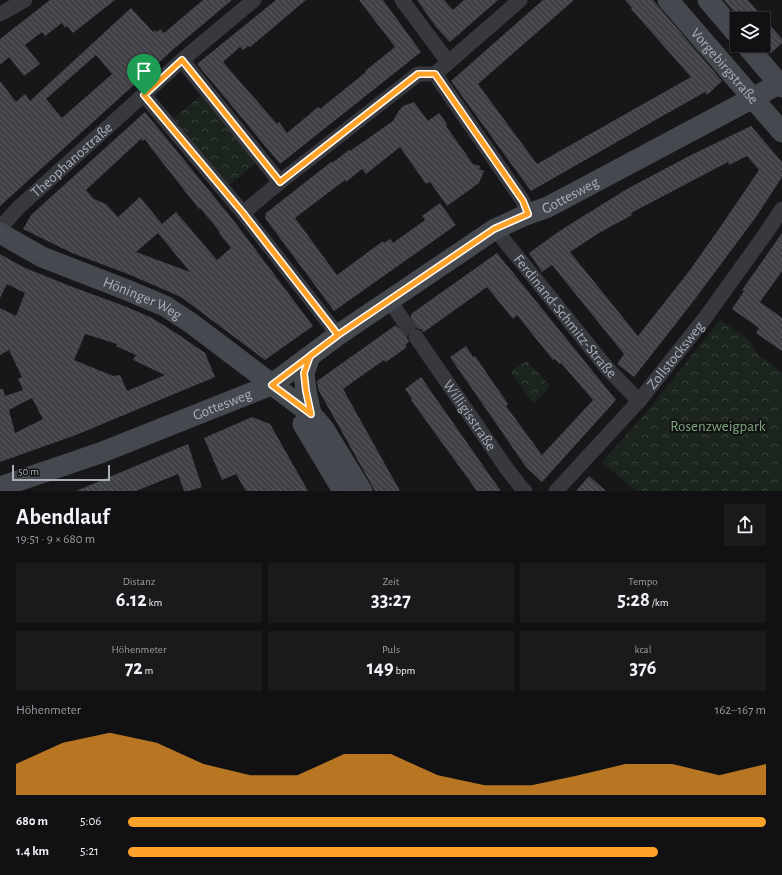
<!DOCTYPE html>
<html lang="de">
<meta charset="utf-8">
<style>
:root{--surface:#111113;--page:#1a1a1c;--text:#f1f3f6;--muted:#9c9da0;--line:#303133;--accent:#ffa229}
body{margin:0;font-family:"Alegreya Sans",sans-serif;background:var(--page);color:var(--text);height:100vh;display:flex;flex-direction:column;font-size:15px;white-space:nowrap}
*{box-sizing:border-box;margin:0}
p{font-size:13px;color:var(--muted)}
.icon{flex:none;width:22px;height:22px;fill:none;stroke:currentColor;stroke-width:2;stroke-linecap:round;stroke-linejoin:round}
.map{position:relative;height:491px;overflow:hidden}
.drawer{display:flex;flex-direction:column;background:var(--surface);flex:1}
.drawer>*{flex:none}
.controls{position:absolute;left:730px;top:12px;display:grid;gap:8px}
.controls a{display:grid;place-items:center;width:40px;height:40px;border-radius:0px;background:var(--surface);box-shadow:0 1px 3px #0004,0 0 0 1px var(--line);font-size:20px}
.scale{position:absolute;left:12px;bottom:10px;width:98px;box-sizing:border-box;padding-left:4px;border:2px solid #a8afba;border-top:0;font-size:11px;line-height:14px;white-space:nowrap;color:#a8afba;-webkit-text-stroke:3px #121214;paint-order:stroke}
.pin{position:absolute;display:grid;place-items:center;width:34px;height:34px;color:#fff;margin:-41px -17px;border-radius:50% 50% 50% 0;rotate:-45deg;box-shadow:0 0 4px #0007}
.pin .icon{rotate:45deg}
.round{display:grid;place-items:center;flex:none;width:42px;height:42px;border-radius:0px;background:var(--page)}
.summary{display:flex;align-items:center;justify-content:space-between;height:68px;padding:0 16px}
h1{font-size:22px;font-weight:600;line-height:30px}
.figures{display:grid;grid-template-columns:repeat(3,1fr);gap:6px;height:68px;padding:4px 16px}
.figures div{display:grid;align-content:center;border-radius:0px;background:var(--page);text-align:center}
.figures b{font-size:20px;font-weight:600}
.figures small{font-size:11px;font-weight:400}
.figures p{font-size:11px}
.chart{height:112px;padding:8px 16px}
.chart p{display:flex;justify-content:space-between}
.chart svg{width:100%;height:72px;margin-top:4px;fill:var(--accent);opacity:.7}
ul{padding:0 16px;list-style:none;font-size:13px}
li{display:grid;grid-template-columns:64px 48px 1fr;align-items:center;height:30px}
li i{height:10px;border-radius:5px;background:var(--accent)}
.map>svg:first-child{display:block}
.forest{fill:url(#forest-crowns)}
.building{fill:url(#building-back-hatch);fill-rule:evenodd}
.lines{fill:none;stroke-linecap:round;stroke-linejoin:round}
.street-tunnel{stroke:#343539;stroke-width:15;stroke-dasharray:15 8;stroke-linecap:butt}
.street{stroke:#37393f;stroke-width:15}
.secondary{stroke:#45494f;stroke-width:21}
.tram{stroke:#4a4e54;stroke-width:1}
.route-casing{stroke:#fff;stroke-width:8}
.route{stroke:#ffa229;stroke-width:5}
.labels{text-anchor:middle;stroke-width:4;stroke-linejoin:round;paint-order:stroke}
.street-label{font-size:15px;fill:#a8afba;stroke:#121214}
.park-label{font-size:15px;fill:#7fa77d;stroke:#121214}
</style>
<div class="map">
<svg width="782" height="491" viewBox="0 0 782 491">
<defs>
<pattern id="forest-crowns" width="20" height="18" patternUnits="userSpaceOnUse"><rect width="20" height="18" fill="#1c251d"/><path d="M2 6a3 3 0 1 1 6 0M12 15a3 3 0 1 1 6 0" fill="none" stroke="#3a423c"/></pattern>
<pattern id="building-back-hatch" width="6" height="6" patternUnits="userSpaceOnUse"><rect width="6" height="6" fill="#414246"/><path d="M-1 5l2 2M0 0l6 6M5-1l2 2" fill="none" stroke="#5a5b5f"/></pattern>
</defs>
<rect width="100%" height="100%" fill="#171719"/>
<path class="forest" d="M200,96L256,163L229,185L174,118Z
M720,320L749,340L757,354L782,372V491H636L602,462L645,414Z
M527,361L549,385V387L535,403H533L511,372L512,370Z"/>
<path class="building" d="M50,0H115L73,33L67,26L65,28L62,23L45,36L42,32L25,45L40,64L24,76L9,57L0,65V39Z
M203,0H232L176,47L0,206V81L16,102L25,94L30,101L131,8L153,32L155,30L157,32L160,29L164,33ZM96,55L112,74L62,118L46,99Z
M276,0H306L250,47L248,46L243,50L240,47L223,62L277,124L279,122L287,133L318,107L320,109L366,72L365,71L395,47L359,0H383L421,52L280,164L197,64Z
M417,0H444L453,10L464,0H498L450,42L436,27Z
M543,0H574L478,84L537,164L691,77L631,9L632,8L625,0H653L722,81L707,95L705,92L666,114L531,191L451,81Z
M724,0H748L782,39V43L770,54L763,46V19H740Z
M414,102L428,121L439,113L447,124L446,126L473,164L480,166L479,169L484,171L479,183L447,206L430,182L426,184L400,147L366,174L362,169L346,182L345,180L295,218L337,275L383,241L384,243L390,239L393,243L425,220L422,216L440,203L456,225L334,311L265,218L266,213L331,162L332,163L349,150L350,151L393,121L398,112L403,106Z
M145,112L234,221L313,326L265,360L181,297L128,274L72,253L23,229L31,215ZM141,139L143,141L145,139L151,148L199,209L200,208L220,232L219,233L231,248L217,260L176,212L162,224L140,197L118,217L106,204L94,199L86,190ZM158,233L190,272L136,252Z
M751,126L782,162V177L756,217L692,303L634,377L617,364L624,354L552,265L542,272L529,253L561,230L627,189L689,156ZM747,156L759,170L721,226L690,270L638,336L570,252L599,233L632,215L631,213L728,162L729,165Z
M782,233V271L760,302L782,318V351L756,333L759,328L732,309L744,291L742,290Z
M497,253L616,400L542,482L526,467L450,357L466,346L473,357L475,356L508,404L506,406L542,455L593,400L561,363L559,364L555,359L553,360L517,315L513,319L487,287L424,332L420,329L416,328L411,330L408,334L407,338L409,342L405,345L407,347L386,362L384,360L343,389L400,491H375L318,389L317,381L396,325L399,328L403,329L408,327L411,323V314Z
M0,254L23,267L70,286L127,307L152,318L176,333L205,353L215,377L76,435L0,462V389H3L5,396L23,390L18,379L22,377L9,350L0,355V308L16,316L25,293L7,284L0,298ZM85,334L117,344L116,346L136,355L133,360L165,375L127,391L120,375L113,376L74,360ZM32,398L43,419L15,433L9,410Z
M421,377L491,477L501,491H477L411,400L412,399L405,389Z
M252,417L270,424L308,491H246L236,474L222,480L204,438Z
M188,444L202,487L189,491H184L178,474L136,491H76Z
M589,476L606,491H576Z"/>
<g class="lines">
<path class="street-tunnel" d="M403,320L416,337"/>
<g class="street">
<path d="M402,0L448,62"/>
<path d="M0,14L25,0"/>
<path d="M182,60L280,182"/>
<path d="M435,74L523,201L528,214"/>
<path d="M144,95L243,213L338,335"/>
<path d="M243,213L280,182L418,74H435L520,0"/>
<path id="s1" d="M0,228L18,208L182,60L254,0"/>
<path id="s2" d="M495,229L607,368L639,401"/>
<path d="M389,300L403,320"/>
<path id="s3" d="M416,337L507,469L521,487L525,491"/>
<path id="s4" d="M556,491L639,401L705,318L766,233L782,209"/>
</g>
<g class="secondary">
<path id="s5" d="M668,0L782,132"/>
<path d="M708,0L737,34"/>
<path d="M746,45L782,87"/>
<path id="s6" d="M0,233L42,257L127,290L165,306L191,323L311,414L324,429L362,491"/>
<path d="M310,356L304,373L306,391L311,414"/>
<path d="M303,424L343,491"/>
<path id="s7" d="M0,487L100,453L271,385L338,335L495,229L528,214L548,207L779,84"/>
</g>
<path class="tram" d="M0,229L21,242L44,254L148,294L164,302L192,320L311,414L324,429L362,491
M0,237L41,260L146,301L163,310L189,326L268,387L291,409L300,419L312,438L343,491"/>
</g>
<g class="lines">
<defs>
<path id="route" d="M144,95L243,213L338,335L272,385L311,414L306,391L304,373L310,356L338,335L494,229L528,214L523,201L435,74H418L280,182L182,60L144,95"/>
</defs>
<use href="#route" class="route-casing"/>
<use href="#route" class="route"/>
</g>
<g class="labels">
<g class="street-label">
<text dy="5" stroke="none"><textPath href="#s5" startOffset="87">Vorgebirgstraße</textPath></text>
<text dy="5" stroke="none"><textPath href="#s1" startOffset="99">Theophanostraße</textPath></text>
<text dy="5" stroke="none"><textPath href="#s7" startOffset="645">Gottesweg</textPath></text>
<text dy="5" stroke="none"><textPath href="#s6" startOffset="157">Höninger Weg</textPath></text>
<text dy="5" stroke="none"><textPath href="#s2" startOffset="112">Ferdinand-Schmitz-Straße</textPath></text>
<text dy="5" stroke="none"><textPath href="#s4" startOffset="181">Zollstocksweg</textPath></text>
<text dy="5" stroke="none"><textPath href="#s7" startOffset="237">Gottesweg</textPath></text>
<text dy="5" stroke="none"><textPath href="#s3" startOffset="95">Willigisstraße</textPath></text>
</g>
<g class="park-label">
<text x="718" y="431">Rosenzweigpark</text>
</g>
</g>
</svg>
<div class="controls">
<a><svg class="icon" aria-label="layers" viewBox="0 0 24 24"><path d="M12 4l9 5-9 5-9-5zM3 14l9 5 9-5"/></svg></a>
</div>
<div class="scale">50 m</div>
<div class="pin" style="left:144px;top:95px;background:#1e9e55"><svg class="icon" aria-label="arrive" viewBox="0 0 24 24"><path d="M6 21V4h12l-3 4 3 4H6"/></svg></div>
</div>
<section class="drawer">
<div class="summary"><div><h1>Abendlauf</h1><p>19:51 · 9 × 680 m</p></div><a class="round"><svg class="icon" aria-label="share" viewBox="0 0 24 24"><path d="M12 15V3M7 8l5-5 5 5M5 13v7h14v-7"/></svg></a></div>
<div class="figures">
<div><p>Distanz</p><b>6.12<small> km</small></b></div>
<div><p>Zeit</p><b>33:27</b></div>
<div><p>Tempo</p><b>5:28<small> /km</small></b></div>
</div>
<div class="figures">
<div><p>Höhenmeter</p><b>72<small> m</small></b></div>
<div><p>Puls</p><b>149<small> bpm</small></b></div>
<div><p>kcal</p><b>376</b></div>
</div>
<div class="chart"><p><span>Höhenmeter</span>162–167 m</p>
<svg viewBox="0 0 160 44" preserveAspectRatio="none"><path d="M0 44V25L10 12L20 6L30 12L40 25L50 32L60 32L70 19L80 19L90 32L100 38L110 38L120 32L130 25L140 25L150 32L160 25V44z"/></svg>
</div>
<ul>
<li><b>680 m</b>5:06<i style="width:100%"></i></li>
<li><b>1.4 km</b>5:21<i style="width:83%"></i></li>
</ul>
</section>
